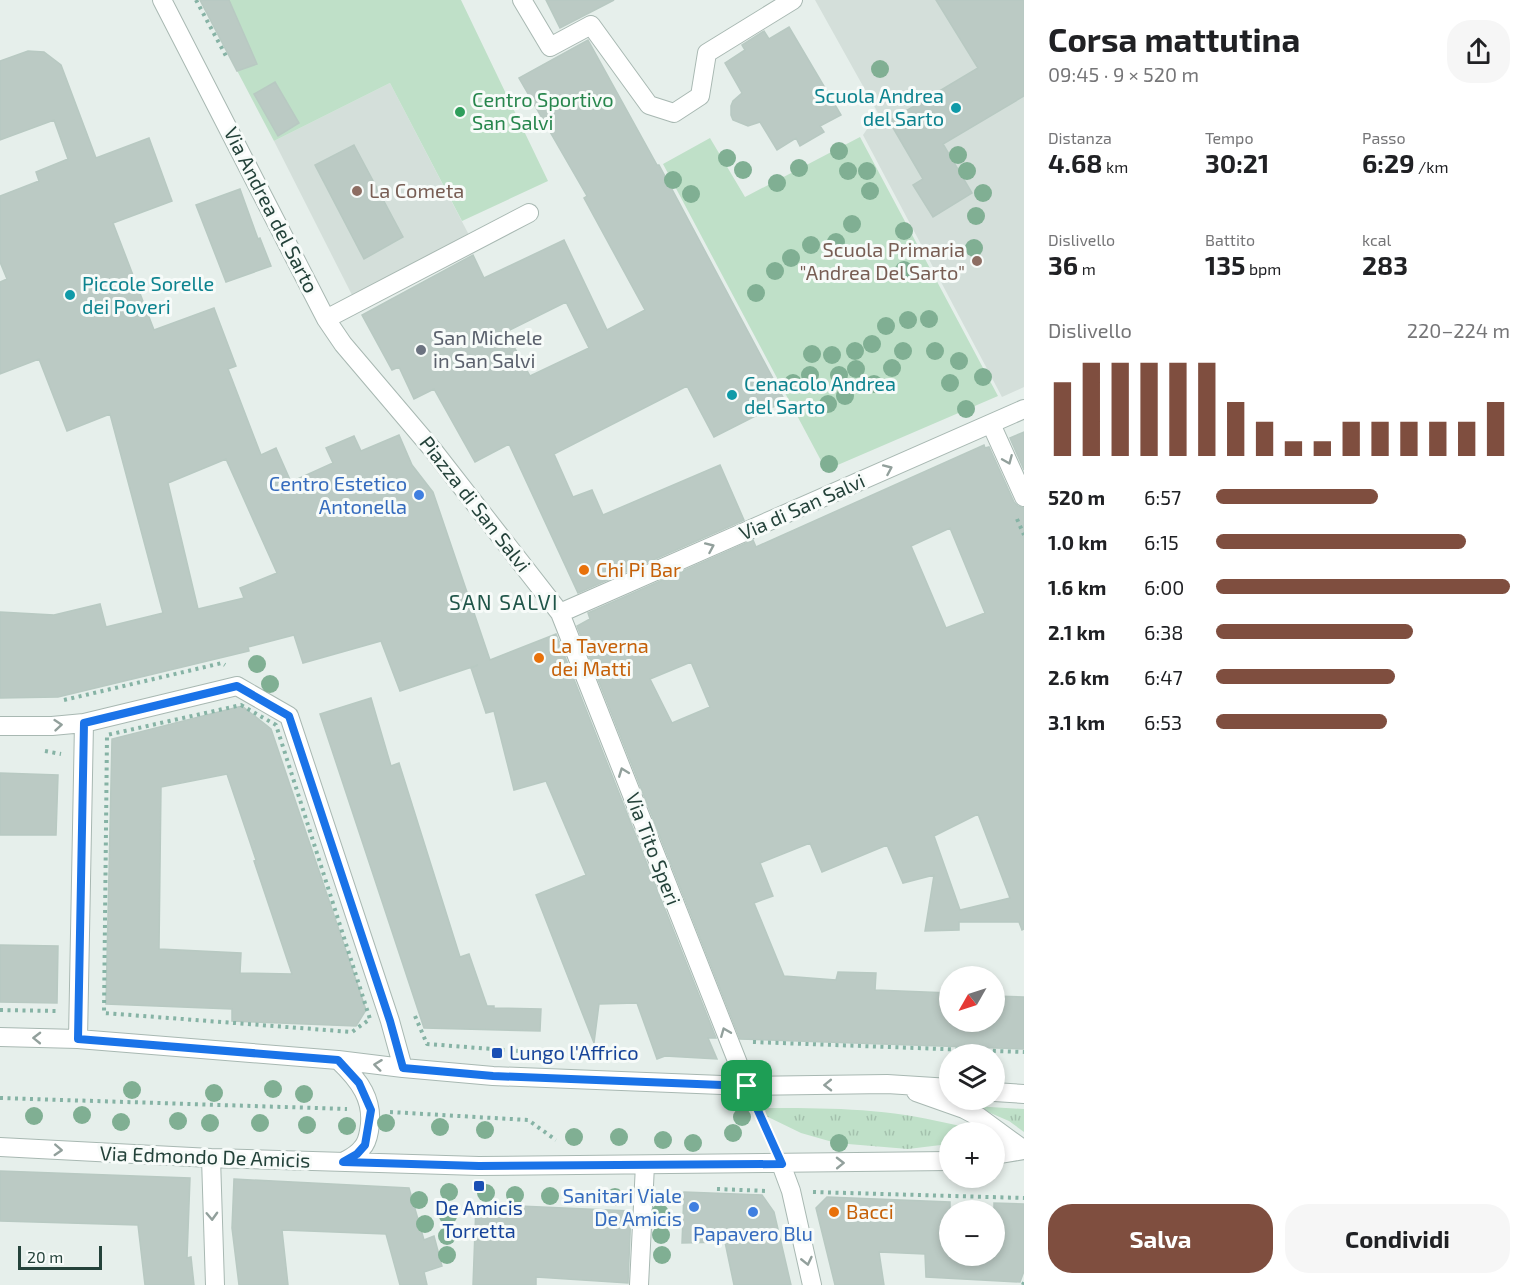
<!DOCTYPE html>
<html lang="it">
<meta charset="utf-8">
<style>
:root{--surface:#fff;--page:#f6f6f6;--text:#202124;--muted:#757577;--accent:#7f4e3f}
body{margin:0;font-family:"Exo 2",sans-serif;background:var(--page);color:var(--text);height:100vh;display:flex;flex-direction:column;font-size:22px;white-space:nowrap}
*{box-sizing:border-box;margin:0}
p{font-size:20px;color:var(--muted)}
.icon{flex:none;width:33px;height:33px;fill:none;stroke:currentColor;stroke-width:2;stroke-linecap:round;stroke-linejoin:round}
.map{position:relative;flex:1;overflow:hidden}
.sheet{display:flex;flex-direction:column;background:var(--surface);width:510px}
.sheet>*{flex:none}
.needle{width:39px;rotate:231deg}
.controls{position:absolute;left:939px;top:966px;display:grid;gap:12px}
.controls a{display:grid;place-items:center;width:66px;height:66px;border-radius:50%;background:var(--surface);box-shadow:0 3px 9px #0003;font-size:30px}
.scale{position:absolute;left:18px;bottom:15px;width:84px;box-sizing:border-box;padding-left:6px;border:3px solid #24423a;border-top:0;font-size:16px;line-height:21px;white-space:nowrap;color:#24423a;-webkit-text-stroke:4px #f7fbf9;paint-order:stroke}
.pin{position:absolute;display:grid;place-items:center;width:51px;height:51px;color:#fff;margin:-26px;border-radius:12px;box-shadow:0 3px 9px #0006}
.round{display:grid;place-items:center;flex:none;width:63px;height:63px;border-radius:24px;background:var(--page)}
.summary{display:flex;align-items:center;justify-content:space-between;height:102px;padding:0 24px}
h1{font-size:33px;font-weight:700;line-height:45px}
.figures{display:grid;grid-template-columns:repeat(3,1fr);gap:9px;height:102px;padding:6px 24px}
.figures div{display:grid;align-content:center}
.figures b{font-size:26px;font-weight:700}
.figures small{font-size:16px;font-weight:400}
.figures p{font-size:16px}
.chart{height:168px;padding:12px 24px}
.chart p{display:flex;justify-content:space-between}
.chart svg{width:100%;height:108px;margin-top:6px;stroke:var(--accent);stroke-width:6}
.cta{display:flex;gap:12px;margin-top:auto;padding:12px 24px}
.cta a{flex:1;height:69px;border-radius:24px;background:var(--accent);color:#fff;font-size:24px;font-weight:700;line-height:69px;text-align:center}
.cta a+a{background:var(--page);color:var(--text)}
ul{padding:0 24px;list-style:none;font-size:20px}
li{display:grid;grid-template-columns:96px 72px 1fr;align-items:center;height:45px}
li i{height:15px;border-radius:8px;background:var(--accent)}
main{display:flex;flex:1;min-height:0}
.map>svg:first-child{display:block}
.built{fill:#d4dfda}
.grass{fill:url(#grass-tufts)}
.park{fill:#bfe0c8}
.building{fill:#bbcac4;stroke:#b8c9c2;stroke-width:1.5;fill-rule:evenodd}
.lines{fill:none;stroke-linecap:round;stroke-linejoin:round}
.minor-casing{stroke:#a8b8b2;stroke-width:20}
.path{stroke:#86b3a5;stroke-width:4;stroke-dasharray:3 4.5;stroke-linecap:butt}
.minor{stroke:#fff;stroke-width:18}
.tree{fill:#80af93}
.oneway{stroke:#92a09c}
.route-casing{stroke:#fff;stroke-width:12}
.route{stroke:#1a73e8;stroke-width:8}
.culture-dot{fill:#0f9aa8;stroke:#f7fbf9;stroke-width:2}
.leisure-dot{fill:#2e9e5b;stroke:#f7fbf9;stroke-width:2}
.education-dot{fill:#8d6e63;stroke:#f7fbf9;stroke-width:2}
.worship-dot{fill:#6b7280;stroke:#f7fbf9;stroke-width:2}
.shop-dot{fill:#3f7fe0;stroke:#f7fbf9;stroke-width:2}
.food-dot{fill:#e8710a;stroke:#f7fbf9;stroke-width:2}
.transit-dot{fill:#1a4fb4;stroke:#f7fbf9;stroke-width:2}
.labels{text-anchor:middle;stroke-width:6;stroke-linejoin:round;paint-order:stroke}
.culture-label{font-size:20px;fill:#0d838f;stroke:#f7fbf9;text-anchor:start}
.leisure-label{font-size:20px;fill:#27864d;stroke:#f7fbf9;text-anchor:start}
.education-label{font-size:20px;fill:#785e54;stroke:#f7fbf9;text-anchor:start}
.street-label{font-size:20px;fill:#24423a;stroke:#f7fbf9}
.worship-label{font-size:20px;fill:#5b616d;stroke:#f7fbf9;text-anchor:start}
.shop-label{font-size:20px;fill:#366cbe;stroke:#f7fbf9;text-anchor:end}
.food-label{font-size:20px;fill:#c56008;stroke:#f7fbf9;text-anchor:start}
.transit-label{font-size:20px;fill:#164399;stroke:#f7fbf9;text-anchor:start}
.neighbourhood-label{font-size:21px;letter-spacing:1.5px;fill:#1f5548;stroke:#f7fbf9}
</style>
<main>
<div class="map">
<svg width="1024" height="1285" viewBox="0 0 1024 1285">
<defs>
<pattern id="grass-tufts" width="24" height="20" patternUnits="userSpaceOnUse" patternTransform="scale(1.5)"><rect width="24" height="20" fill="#bfe0c8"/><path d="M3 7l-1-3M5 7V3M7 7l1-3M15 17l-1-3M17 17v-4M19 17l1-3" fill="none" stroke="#a4c1ad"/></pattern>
</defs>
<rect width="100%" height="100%" fill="#e6efeb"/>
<path class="built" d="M815,0H1024V387L1002,397L863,135L878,113Z
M390,83L469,235L352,295L274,141Z"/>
<path class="grass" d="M974,1106L1024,1109V1132L1009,1121Z
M765,1108C823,1108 881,1108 937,1121C950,1124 962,1125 973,1132H950L949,1144L908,1149L836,1143L801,1133L766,1116Z"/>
<path class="park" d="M200,0H461L548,181L462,221L390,83L274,141Z
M860,137L998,396L826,470L663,164L710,138L745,197Z"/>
<path class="building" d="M200,0H229L257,64L237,71Z
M546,0H614L560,28Z
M936,0H1024V96L943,144L972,193L933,217L913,185L923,179L889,121L978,68Z
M789,27L841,115L820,126L824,132L800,146L796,138L777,150L760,122L748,126L733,120L731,115V106L733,101L742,93L725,63L745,50L742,45L764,31L769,39Z
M588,40L657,165H659L785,401L714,437L687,386L554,454L573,497L592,490L603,515L720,465L744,520L578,593L509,444L475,462L434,389L414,399L399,367L392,370L362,315L473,255L484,278L564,240L607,330L645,310L584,198L587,196L519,78ZM566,302L589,348L530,376L506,332Z
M28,51L44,52L61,65L96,158L149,138L172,201L113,223L154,330L214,308L236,366L228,369L261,455L276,448L291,482L333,463L326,448L354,436L361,451L399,435L412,465L433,492L490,660L556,634L716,1038H708L717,1059L665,1056L657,1059L637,1003L599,1004L594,1043L536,895L586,875L546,781L514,790L494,711L486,713L471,668L478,665L400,691L381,641L303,663L294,635L248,647L249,651L58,697L0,698V612L54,615L100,604L106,627L163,613L110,414L67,431L39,359L0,374V282L7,279L0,262V196L39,181L36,172L68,159L54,120L0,140V61ZM226,459L277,573L240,588L244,598L198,609L168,483Z
M275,82L299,123L278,136L254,94Z
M354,145L403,237L364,259L315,165Z
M240,189L258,239L260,238L271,266L226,282L196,205Z
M1024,432V470L1010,438Z
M984,445L985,448L989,447L1014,502L1018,506L1024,508V929L1022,930L1019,922H959V930L925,931L934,875L903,883L887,845L822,872L810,843L760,863L773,896L754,903L784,976L836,980L838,972L876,973L875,990L950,993V1022H994V996L1024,997V1049L740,1039L577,626L590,619L588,613L753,540L756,547ZM950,528L985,613L946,628L911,546ZM691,662L710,707L672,723L650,679ZM978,814L1010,898L960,910L934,836Z
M371,698L391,766L399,763L460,957L469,954L487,1006H494V1008L541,1009L540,1031L424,1028L320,714Z
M242,706L271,729L366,1010L356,1026L232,1021V1009L106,1004L112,739ZM227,774L256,860L254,861L292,974L240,973L241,953L159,949L161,787Z
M0,773L58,775L56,835H0Z
M0,945L58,946L57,1003L0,1002Z
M0,1171L190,1178L187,1258L191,1257L194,1285H145L138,1225L0,1221Z
M234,1179L409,1188L424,1240L434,1236L442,1266L424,1272L427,1285H400L386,1234L282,1230L288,1285H239L232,1228Z
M684,1192L762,1195L774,1212L791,1285H734L725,1242L682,1243Z
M827,1197L950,1202V1256H994V1203L1024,1204V1271L1020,1282L926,1277L925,1254L879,1252L884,1285H835L816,1208Z
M476,1204L631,1211L628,1283L536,1277V1285H473Z"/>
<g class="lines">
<defs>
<path id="minor" d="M162,0L326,319L343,344L433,450L560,613L747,1086
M522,0L550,47L591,25L649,105L674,113L700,96L707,53L793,0
M326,319L529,213
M991,424L1024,497
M560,613L1024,409
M0,726H52L84,723L237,686L289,716L390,1021L403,1068
M0,1037L78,1039L338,1060L403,1068L493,1076L747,1086L887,1084L950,1088
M78,1039L84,723
M338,1060C359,1080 375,1100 369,1131C368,1137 366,1144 362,1148C357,1155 350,1158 343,1162
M916,1092L964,1109L979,1117L1024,1150
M994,1092L1024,1094
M0,1147L211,1158L479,1166L950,1161
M994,1155L1024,1150
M211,1158L215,1285
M781,1164L791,1191L812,1285
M639,1285L645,1165"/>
</defs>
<use href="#minor" class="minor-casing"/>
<path class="path" d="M196,0L226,56
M1017,519L1024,535
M64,700L222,663L225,665
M241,705L276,725L370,1019L352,1032L104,1013L107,735Z
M45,751L61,754
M0,1010L57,1011
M415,1016L427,1044L518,1051
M753,1042L1024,1052
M0,1098L347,1109
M757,1109L771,1140
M390,1112L528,1120L556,1140
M717,1189L767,1191
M813,1192L1024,1198
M1023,1285L1024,1282"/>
<use href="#minor" class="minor"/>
</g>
<g class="tree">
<circle cx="880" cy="69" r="9"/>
<circle cx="839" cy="151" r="9"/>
<circle cx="958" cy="155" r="9"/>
<circle cx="727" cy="158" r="9"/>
<circle cx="799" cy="168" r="9"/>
<circle cx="743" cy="170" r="9"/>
<circle cx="848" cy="171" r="9"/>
<circle cx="867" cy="171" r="9"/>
<circle cx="967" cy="171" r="9"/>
<circle cx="673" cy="180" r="9"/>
<circle cx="777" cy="183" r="9"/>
<circle cx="870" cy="191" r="9"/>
<circle cx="983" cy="193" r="9"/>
<circle cx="691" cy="194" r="9"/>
<circle cx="976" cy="216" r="9"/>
<circle cx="852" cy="224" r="9"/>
<circle cx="904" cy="231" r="9"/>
<circle cx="836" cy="242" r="9"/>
<circle cx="811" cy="245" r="9"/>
<circle cx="974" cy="248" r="9"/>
<circle cx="791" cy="258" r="9"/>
<circle cx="904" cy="270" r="9"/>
<circle cx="775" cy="271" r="9"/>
<circle cx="756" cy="293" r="9"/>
<circle cx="929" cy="319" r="9"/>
<circle cx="908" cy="320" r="9"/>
<circle cx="886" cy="326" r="9"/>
<circle cx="872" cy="344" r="9"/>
<circle cx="855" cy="351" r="9"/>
<circle cx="903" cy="351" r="9"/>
<circle cx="935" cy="351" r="9"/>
<circle cx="812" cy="354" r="9"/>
<circle cx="832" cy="355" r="9"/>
<circle cx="959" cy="361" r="9"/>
<circle cx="892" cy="368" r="9"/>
<circle cx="856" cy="369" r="9"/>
<circle cx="810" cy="375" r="9"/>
<circle cx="839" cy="375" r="9"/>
<circle cx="983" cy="377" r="9"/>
<circle cx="793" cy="383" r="9"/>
<circle cx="950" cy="383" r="9"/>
<circle cx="874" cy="384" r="9"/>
<circle cx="845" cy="396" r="9"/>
<circle cx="828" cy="404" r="9"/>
<circle cx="966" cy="409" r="9"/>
<circle cx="829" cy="464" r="9"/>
<circle cx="257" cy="664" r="9"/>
<circle cx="270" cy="684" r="9"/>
<circle cx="273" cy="1089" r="9"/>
<circle cx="132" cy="1090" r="9"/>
<circle cx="214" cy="1093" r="9"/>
<circle cx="304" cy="1094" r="9"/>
<circle cx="82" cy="1115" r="9"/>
<circle cx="34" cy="1116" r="9"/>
<circle cx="742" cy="1117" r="9"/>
<circle cx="178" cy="1121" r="9"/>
<circle cx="121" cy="1122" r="9"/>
<circle cx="210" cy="1123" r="9"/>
<circle cx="260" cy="1123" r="9"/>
<circle cx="386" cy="1123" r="9"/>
<circle cx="307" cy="1125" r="9"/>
<circle cx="347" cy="1126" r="9"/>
<circle cx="440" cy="1127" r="9"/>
<circle cx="485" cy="1130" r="9"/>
<circle cx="733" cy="1133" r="9"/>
<circle cx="574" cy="1137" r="9"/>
<circle cx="619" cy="1137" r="9"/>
<circle cx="663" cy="1140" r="9"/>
<circle cx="693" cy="1143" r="9"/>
<circle cx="839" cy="1143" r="9"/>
<circle cx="449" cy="1192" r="9"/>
<circle cx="486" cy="1193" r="9"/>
<circle cx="515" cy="1195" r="9"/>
<circle cx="550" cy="1196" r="9"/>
<circle cx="615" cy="1197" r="9"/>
<circle cx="419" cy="1200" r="9"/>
<circle cx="660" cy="1213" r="9"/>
<circle cx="448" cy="1216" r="9"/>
<circle cx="425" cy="1224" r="9"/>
<circle cx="661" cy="1235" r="9"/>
<circle cx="447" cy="1236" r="9"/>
<circle cx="447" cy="1255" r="9"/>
<circle cx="662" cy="1255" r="9"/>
</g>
<defs><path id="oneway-chevron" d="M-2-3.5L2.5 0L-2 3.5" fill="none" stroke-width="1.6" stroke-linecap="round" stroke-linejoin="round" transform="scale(1.5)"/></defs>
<g class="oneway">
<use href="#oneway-chevron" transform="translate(1008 460) rotate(67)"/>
<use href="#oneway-chevron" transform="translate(888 469) rotate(-24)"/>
<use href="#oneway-chevron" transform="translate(710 547) rotate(-24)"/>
<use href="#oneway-chevron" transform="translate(58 725) rotate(-5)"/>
<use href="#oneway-chevron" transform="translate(623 772) rotate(-111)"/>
<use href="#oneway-chevron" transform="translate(725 1032) rotate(-112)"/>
<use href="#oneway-chevron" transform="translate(37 1038) rotate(-179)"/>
<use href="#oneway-chevron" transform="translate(378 1065) rotate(-173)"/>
<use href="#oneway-chevron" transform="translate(828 1085) rotate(179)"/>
<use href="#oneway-chevron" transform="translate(58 1150) rotate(3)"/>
<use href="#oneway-chevron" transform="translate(840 1163) rotate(-1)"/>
<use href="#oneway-chevron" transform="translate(212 1216) rotate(88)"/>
<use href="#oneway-chevron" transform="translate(807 1261) rotate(77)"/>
</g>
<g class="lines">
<defs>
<path id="route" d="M237,686L289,716L390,1021L403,1068L493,1076L747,1086L782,1164L479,1166L343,1162L357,1154L365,1145L371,1110L359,1083L338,1060L78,1039L84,723Z"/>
</defs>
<use href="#route" class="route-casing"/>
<use href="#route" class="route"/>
</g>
<g class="culture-dot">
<circle cx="956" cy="108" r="6"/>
<circle cx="70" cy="295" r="6"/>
<circle cx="732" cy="395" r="6"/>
</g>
<circle class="leisure-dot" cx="460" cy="112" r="6"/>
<g class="education-dot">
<circle cx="357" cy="191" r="6"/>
<circle cx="977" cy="261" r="6"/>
</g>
<circle class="worship-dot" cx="421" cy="350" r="6"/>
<g class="shop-dot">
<circle cx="419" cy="495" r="6"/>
<circle cx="694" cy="1207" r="6"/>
<circle cx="753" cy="1212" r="6"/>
</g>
<g class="food-dot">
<circle cx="584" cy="570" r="6"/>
<circle cx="539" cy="658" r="6"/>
<circle cx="834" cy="1212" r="6"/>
</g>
<g class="transit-dot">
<rect x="491" y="1047" width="12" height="12" rx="3"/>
<rect x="473" y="1180" width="12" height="12" rx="3"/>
</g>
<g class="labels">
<g class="culture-label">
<text x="944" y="103" text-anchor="end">Scuola Andrea<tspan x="944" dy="23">del Sarto</tspan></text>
<text x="82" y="291">Piccole Sorelle<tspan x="82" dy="23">dei Poveri</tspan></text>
<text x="744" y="391">Cenacolo Andrea<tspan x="744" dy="23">del Sarto</tspan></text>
</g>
<g class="leisure-label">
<text x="472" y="107">Centro Sportivo<tspan x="472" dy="23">San Salvi</tspan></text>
</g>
<g class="education-label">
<text x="369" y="198">La Cometa</text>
<text x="965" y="257" text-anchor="end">Scuola Primaria<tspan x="965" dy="23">"Andrea Del Sarto"</tspan></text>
</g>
<g class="street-label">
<text transform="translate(271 210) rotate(63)" y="7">Via Andrea del Sarto</text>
<text transform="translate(475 504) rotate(52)" y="7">Piazza di San Salvi</text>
<text transform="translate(802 507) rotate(-24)" y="7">Via di San Salvi</text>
<text transform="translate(653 849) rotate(69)" y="7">Via Tito Speri</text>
<text transform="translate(205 1157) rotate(2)" y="7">Via Edmondo De Amicis</text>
</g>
<g class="worship-label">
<text x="433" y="345">San Michele<tspan x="433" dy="23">in San Salvi</tspan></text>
</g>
<g class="shop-label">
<text x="407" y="491">Centro Estetico<tspan x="407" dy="23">Antonella</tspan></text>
<text x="682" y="1203">Sanitari Viale<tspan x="682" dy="23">De Amicis</tspan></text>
<text x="753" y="1241" text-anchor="middle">Papavero Blu</text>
</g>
<g class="food-label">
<text x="596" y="577">Chi Pi Bar</text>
<text x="551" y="653">La Taverna<tspan x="551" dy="23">dei Matti</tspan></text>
<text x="846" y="1219">Bacci</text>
</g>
<g class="transit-label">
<text x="509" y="1060">Lungo l'Affrico</text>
<text x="479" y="1215" text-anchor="middle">De Amicis<tspan x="479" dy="23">Torretta</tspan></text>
</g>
<g class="neighbourhood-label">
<text x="504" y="610">SAN SALVI</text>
</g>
</g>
</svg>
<div class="controls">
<a><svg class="needle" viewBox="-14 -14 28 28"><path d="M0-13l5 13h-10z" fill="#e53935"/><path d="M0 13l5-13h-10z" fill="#757577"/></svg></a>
<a><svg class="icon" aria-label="layers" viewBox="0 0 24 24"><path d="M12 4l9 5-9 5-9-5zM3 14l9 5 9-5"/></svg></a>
<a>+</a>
<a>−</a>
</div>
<div class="scale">20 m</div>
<div class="pin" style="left:747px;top:1086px;background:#1e9e55"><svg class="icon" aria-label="arrive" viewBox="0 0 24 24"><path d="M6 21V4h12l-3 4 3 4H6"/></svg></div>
</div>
<section class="sheet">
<div class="summary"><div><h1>Corsa mattutina</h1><p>09:45 · 9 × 520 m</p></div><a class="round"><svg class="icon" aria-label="share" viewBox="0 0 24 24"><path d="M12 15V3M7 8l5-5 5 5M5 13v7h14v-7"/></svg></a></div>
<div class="figures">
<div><p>Distanza</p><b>4.68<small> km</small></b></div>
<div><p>Tempo</p><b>30:21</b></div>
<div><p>Passo</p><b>6:29<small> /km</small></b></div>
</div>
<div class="figures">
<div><p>Dislivello</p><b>36<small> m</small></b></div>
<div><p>Battito</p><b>135<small> bpm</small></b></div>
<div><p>kcal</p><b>283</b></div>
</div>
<div class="chart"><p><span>Dislivello</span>220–224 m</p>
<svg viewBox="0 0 160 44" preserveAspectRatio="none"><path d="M5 44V14M15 44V6M25 44V6M35 44V6M45 44V6M55 44V6M65 44V22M75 44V30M85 44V38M95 44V38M105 44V30M115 44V30M125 44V30M135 44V30M145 44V30M155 44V22"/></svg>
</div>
<ul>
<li><b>520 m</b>6:57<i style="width:55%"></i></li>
<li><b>1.0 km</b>6:15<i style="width:85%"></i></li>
<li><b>1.6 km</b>6:00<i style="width:100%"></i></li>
<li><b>2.1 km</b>6:38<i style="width:67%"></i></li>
<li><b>2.6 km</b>6:47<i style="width:61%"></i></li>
<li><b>3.1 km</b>6:53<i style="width:58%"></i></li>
</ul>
<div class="cta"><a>Salva</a><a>Condividi</a></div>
</section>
</main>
